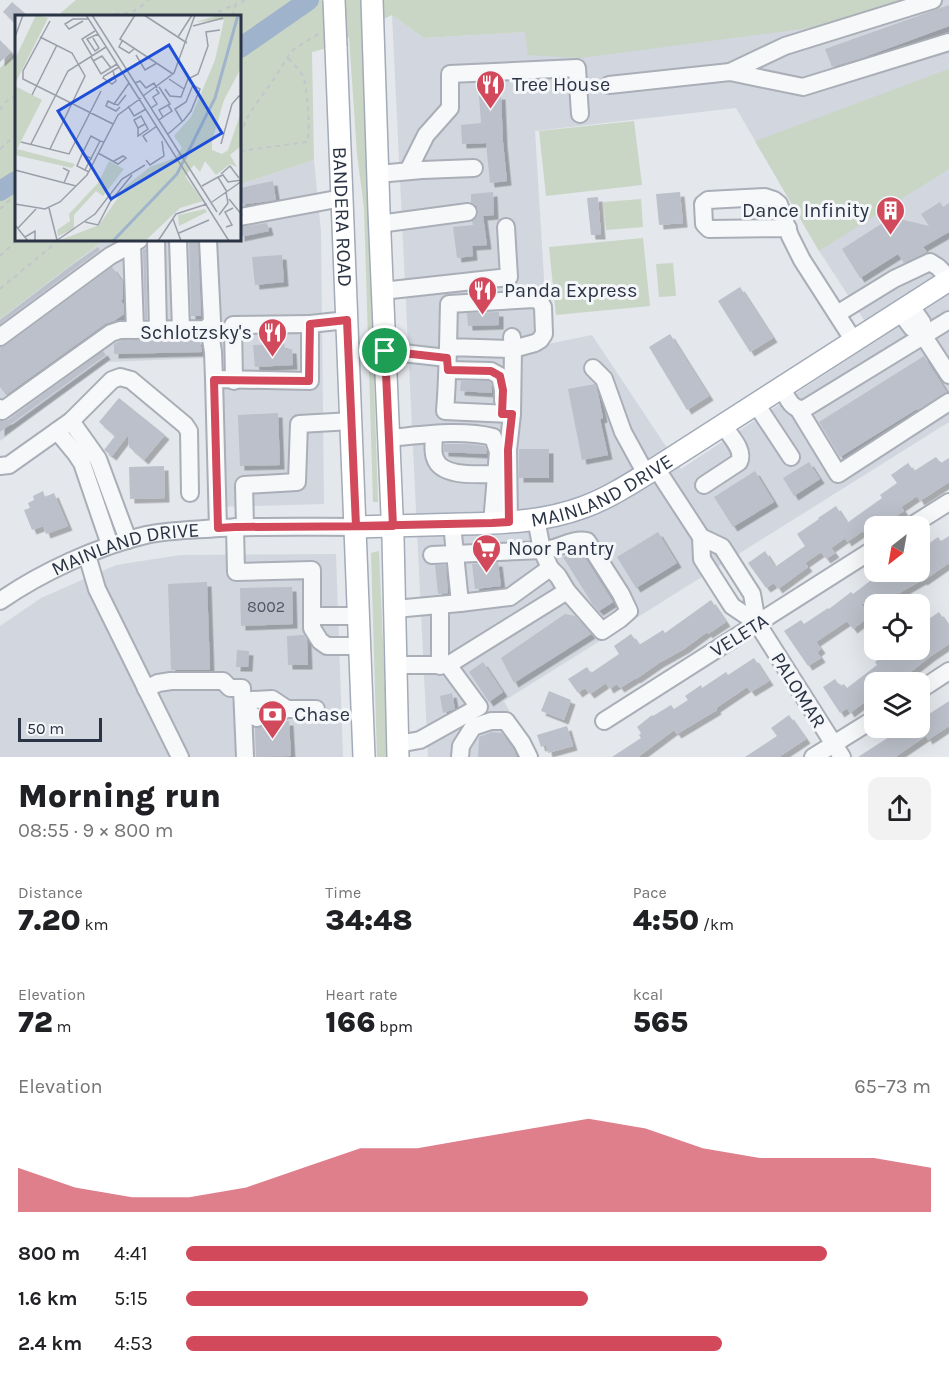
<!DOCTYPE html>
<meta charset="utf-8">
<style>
:root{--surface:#fff;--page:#f2f2f2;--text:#202124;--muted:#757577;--accent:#d1495b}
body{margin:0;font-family:Karla,sans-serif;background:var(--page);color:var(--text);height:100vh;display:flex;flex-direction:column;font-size:22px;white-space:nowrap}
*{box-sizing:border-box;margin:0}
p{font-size:20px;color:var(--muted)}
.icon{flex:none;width:33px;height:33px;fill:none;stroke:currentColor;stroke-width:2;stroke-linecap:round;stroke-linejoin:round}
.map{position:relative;height:757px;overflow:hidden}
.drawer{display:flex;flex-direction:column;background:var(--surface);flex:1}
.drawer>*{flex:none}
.needle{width:39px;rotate:211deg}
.fabs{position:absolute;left:864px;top:516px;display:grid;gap:12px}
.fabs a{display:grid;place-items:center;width:66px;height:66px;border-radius:12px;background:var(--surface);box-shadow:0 6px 24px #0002;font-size:30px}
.scale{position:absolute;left:18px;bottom:15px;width:84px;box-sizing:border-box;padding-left:6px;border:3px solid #2b3445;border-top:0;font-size:16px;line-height:21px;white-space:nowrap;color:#2b3445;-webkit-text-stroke:4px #f4f6f9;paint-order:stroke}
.pin{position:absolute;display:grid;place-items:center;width:51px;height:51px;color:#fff;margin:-26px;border:3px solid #fff;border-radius:50%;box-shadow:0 2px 6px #0007}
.round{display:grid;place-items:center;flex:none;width:63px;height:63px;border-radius:12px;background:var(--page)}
.overview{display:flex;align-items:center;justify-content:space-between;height:102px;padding:0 18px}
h1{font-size:33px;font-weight:800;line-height:45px}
.metrics{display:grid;grid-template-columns:repeat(3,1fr);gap:9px;height:102px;padding:6px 18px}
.metrics div{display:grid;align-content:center}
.metrics b{font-size:30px;font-weight:800}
.metrics small{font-size:16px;font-weight:400}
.metrics p{font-size:16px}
.chart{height:168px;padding:12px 18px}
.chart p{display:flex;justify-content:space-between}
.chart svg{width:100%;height:108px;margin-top:6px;fill:var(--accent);opacity:.7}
ul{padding:0 18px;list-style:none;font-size:20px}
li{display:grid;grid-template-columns:96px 72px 1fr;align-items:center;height:45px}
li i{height:15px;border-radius:8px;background:var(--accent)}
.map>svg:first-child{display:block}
.built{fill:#d2d6de;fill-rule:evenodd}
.green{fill:#c9d6c5}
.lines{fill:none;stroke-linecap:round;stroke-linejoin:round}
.river{stroke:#9fb4cc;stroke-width:20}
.building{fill:#bbc0ca;filter:url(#shadow)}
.minor-casing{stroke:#a9aeb7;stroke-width:20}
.major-casing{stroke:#a3abb8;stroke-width:24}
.path{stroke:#c2c5cb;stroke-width:2;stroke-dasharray:4.5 4.5;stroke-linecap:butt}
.minor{stroke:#f7f8fa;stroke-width:16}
.major{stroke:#fff;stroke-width:21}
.major-bridge-casing{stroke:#a3abb8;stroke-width:24;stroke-linecap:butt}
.major-bridge{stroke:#fff;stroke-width:21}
.route-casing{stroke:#fff;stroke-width:12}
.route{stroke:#d1495b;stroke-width:8}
.labels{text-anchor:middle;stroke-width:6;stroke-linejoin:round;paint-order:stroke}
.number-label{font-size:16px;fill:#4f5766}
.poi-label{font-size:20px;fill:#2b3445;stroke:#f4f6f9;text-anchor:start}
.street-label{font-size:20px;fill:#2b3445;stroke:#f4f6f9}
.inset-river{fill:none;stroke:#9fb4cc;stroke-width:3}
.inset-road{fill:none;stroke:#9a9fa9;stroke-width:1.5}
.view{fill:#1d4ed8;fill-opacity:0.15;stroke:#1d4ed8;stroke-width:3}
.inset-edge{fill:none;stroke:#2b3445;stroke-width:3}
</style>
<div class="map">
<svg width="949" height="757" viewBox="0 0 949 757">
<defs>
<filter id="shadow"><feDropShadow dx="4.5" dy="4.5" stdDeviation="0" flood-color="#0004"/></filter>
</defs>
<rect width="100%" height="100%" fill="#e4e7ec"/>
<path class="built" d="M857,0H949V422L504,701L533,757H428L392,15L424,38L526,32ZM736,108L818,249L877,340L681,469L592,335L548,344L535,131Z
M314,160L321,232L324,504L212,507L205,358L108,362L0,441V319L104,240H240V184Z
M336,554L343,757H0V626L41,598L116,565L180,555Z"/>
<path class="green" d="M76,0H901L845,20L809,28L580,58L528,55L525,32L424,38L392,15L363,29L378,502H373L364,208L357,154L349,37L327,48L312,52L314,160L240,184V16H57Z
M16,53V240H104L0,319V68Z
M949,69V169L819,251L755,141Z
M634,121L642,185L546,196L539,131Z
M641,199L643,227L606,230L603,202Z
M643,238L650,306L556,315L549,247Z
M673,263L676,296L659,297L656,264Z
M379,551L388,757H377L371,553Z"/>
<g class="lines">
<path class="river" d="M240,48L309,0
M0,191L16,181"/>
</g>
<path class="building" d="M12,2L28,16H16V24L3,12Z
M949,5V26L862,58L832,67L825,49Z
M0,40L11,52L0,62Z
M501,95L503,142L507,181L490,183L486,143L462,144L461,125L481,123L479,96Z
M273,181L276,200L240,205V188Z
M493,192L494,215L483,216L487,245L472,246L473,256L457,258L453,227L473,225L472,221L478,215V211L477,206L471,202V194Z
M680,192L683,223L659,225L656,194Z
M598,197L601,235H591L587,198Z
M940,202L943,207L949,203V232L923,247L927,252L904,263L898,254L860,278L842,249L892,217L929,226L921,214Z
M267,223L269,231L240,237V227Z
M189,240H198L201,316H191Z
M98,247L100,250L0,324V320L71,266Z
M146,248L147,319H145L143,250Z
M282,255L284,282L255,285L252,257Z
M112,267L123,282V299L121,301L124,305V314L114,321L105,324L6,395L0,387V347L6,345Z
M740,287L773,338L750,352L718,301Z
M499,312V325L468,326L467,313Z
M670,334L709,396L687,410L649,347Z
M122,340H200L202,352L114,354V344Z
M284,344L285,349H292L293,365L255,367L253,345Z
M103,351L106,355L0,432V421L8,420Z
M924,356L947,392L918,410L917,409L840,457L819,422Z
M461,381H488L491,383L492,393L460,391Z
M595,384L598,393L603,418L600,419L608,455L582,460L568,389Z
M119,398L165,435L144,460L129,447L128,435L112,456L104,450L115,436L99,422Z
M278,413L280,465L240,466L238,415Z
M444,444H467L485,446L487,454L444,452Z
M519,449H549V478H519Z
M936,457L941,463L949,458V482L920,501L917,496L901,507L904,511L890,520L888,518L865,534L863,531L847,542L845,538L831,548L835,553L826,559L821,552L805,563L808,567L778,589L774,583L766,588L748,563L765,551L775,567L805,546L797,534L819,519L818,518L836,506L847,523L882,498L880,495L897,483L891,475L908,463L914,471Z
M809,462L820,479L794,496L783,478Z
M164,466L165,498L130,499L129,467Z
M755,471L774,502L733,527L714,497Z
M43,491L45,497L54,493L68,526L46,534L43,526L32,530L24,510L30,508L28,503L34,500L33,496Z
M658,532L677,563L636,588L617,557Z
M949,536V563L923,581L922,580L896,595L884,604H861L870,616L853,629L847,621L816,642L821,649L817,652L821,658L808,666L784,631L801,620L804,624L828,608L829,609L851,592L853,594L874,578L876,581L891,572H920V550L938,537L941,541Z
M581,551L613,602L599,611L593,605L563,557Z
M498,562L501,586L475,589L472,564Z
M435,565H446L448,593L438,594Z
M207,582L210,670H171L168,584Z
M292,587L293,624L241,626L240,588Z
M711,600L726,622L708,634L707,632L684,649L659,663L636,679V678L620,688L617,684L609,689L606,683L590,694L585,688L578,693L568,679L587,667L591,673L619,654L614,646L631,634L639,645L663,630L665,633Z
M939,612L949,627V644L931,656L898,682H874V695L850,713L847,708L840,713L823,687L835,679L840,686L844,684L847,688L877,665L875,662L891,650H920V625Z
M565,614L575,616L591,634L514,683L501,658Z
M304,635L307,640L308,665H288L287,636Z
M237,650L249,651L248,667H236Z
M754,658L769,681L751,692L747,687L716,708L717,710L677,734L674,730L638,757H612L641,738L639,735L641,733L637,727L652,715L653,716L671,705L674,709L688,700L685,696L701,685L702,688L726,672L728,675Z
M483,662L503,692L489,702L469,672Z
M549,691L571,700L564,720L541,711Z
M452,693L455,709L443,713L440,696Z
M949,701V726L928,740L926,736L895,757H858L903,728H920V720Z
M789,715L806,739L779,757H745L777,736L771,728Z
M286,721H289L291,756L256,757L255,728L263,726L270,727Z
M567,726L573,746L548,753L546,745L541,747L537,735Z
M492,732L502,733L513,748L517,757H478L479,737Z"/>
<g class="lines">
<defs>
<g id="minor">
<path d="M730,72L785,46L933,0"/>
<path d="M609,85L730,72L803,87L949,42"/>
<path d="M408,171L426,135L450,108V74L577,68L580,114"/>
<path d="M378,174L422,170L474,168"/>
<path d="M240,217L342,198"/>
<path d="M379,224L468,212"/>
<path d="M788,228L709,229L704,224L703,204L708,200L765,197L774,200L779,204L790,236L802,260L854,341"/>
<path d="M156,240L158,330"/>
<path d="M178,240L181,329"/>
<path d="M132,244L135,330"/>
<path d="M382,291L509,277L506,227"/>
<path d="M900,312L912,328L919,329L922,322L910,305"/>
<path d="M837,314L894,279L930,262L938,267L949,278"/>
<path d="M209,326L213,352L214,379"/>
<path d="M919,329L949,375"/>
<path d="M0,337L110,256L139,240"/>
<path d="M448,347L513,349L512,414L445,411C448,376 448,340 449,304L534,299L539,300L543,307L544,334L540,340L535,343L513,349L512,337"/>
<path d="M385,351L447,358"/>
<path d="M593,368L604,379L623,432L646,474"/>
<path d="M448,370L491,371L500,376L503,390V401"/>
<path d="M234,381L233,325L310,324"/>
<path d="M782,388C787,397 791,410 804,409L949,320"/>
<path d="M756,404L791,457"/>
<path d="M0,408L2,411L111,333L120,330L205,329L209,326L212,321L208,240"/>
<path d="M799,410L838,474L949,402"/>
<path d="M71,421L98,459L128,540"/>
<path d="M57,431L76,454L82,463L110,545"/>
<path d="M434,434C434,441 432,452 435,458C441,478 479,474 496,474"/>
<path d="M389,438C423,435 460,429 493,437L498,452L492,523"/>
<path d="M0,466L9,465L71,421L112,380L120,377L131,380L185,425L189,431L190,493"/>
<path d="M656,468L701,537L722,547L752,594L757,623L842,757"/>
<path d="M704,485L739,462C745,450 730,436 723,425"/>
<path d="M509,522L508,450L512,414"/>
<path d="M911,526L949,502"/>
<path d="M235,527L236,572L312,570V628L320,641L327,646H360"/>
<path d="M245,527L244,485L297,482L299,424L352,421"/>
<path d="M218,528L214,379L310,381V324L347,320"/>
<path d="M701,537L702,559L723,592L732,606L757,623"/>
<path d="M87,555L97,589L180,757"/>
<path d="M432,555L542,550L536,519"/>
<path d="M550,568L542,550C558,550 571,538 587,541L621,594L629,611L620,619L602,631L567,591"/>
<path id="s1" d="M0,601C40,573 98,546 146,535C169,530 194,530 219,528C264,526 310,527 356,527"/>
<path d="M440,605V666"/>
<path d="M395,609L460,603L452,524"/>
<path d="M312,616H359"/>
<path d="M396,665H448L567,591L558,576L550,568L510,597L460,603"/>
<path d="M146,689L158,683L171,681H223L230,688H242L245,757"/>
<path d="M920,690L949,671"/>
<path d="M287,709H316"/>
<path d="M257,718L243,709L252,700L272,699L287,709L267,717"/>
<path d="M604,721L874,549"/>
<path d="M398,744L420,740L479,707L448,665"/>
<path d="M460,757L461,746L473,727L491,721H506L522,743L529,757"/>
<path d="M813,757L874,719"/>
</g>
<g id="major">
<path d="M372,0L379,211L393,538L398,757"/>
<path id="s2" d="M336,47L364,757"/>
<path id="s3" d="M356,527C391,526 426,525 462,524C503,523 544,522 584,507C609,498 633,482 656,468L949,280"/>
</g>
</defs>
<use href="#minor" class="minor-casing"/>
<use href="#major" class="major-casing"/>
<path class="path" d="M106,16C115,13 123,14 132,12C138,9 144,4 149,0
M210,16L220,11L236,4
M232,16L236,4L246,0
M0,110L4,103L16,95
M240,135L247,118L256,104L276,76L289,55L294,49L320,33
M0,149L16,135
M240,152L248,150L307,142C311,134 307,84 303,76C300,70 292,63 288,58
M0,209L13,197H16
M0,256L17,240
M0,289L59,240"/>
<use href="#minor" class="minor"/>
<use href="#major" class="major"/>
<defs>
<path id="major-bridge" d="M334,0L336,47"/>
</defs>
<use href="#major-bridge" class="major-bridge-casing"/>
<use href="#major-bridge" class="major-bridge"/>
</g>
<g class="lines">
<defs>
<path id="route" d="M385,351L393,526L235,527L218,528L214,380L309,381L310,324L347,320L356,526L492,523L509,522L508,450L512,414H502L503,390L500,376L491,371L448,370L447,358L385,351"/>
</defs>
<use href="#route" class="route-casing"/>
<use href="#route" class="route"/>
</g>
<defs>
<symbol id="restaurant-pin" viewBox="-11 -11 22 30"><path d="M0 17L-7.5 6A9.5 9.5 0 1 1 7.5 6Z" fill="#d1495b" stroke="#f4f6f9"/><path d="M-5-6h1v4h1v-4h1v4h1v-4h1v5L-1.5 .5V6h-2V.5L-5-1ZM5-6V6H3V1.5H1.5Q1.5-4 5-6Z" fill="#fff"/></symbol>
<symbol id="building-pin" viewBox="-11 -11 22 30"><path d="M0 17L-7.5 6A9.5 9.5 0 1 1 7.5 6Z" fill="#d1495b" stroke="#f4f6f9"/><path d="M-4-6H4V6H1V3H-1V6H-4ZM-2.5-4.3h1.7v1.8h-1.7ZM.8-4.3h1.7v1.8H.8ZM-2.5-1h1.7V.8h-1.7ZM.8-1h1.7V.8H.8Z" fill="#fff"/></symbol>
<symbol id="supermarket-pin" viewBox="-11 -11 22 30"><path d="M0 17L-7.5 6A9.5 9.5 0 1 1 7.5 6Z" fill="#d1495b" stroke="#f4f6f9"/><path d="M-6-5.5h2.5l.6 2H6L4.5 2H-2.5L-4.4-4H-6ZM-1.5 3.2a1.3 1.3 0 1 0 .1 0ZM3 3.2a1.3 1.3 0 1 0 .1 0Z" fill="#fff"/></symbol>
<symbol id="bank-pin" viewBox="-11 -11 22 30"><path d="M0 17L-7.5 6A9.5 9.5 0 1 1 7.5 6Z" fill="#d1495b" stroke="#f4f6f9"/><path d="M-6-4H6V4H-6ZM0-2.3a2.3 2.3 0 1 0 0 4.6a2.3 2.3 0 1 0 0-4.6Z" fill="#fff"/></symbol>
</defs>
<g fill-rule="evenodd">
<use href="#restaurant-pin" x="474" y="68" width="33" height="45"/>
<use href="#building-pin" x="874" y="194" width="33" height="45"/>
<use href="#restaurant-pin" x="466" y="274" width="33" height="45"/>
<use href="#restaurant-pin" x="256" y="316" width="33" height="45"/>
<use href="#supermarket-pin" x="470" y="532" width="33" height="45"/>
<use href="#bank-pin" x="256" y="698" width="33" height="45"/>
</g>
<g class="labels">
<g class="number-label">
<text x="266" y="612">8002</text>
</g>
<g class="poi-label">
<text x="512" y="91">Tree House</text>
<text x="869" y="217" text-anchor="end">Dance Infinity</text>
<text x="504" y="297">Panda Express</text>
<text x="252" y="339" text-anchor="end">Schlotzsky's</text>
<text x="508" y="555">Noor Pantry</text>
<text x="294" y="721">Chase</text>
</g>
<g class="street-label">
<text dy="7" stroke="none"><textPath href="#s2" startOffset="170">BANDERA ROAD</textPath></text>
<text dy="7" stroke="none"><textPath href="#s3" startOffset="252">MAINLAND DRIVE</textPath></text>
<text dy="7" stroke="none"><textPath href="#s1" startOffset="138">MAINLAND DRIVE</textPath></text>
<text transform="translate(739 635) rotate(-32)" y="7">VELETA</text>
<text transform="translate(799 690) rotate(58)" y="7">PALOMAR</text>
</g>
</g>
<g transform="translate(15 15)">
<rect width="226" height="226" fill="#e4e7ec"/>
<path d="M21,0L33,3L0,69V44ZM203,0H226V53L209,85L197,126V135L207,139L213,135L226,97V131L215,140L222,152L215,149L201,160L190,146L185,157L179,150L170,161L188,186L165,193L130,226H43L84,210L111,171L135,152L160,143L167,133L159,121L176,102L200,45L209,5L181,7ZM0,71L27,85L2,134L60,149L57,153L0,140ZM94,146L109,154L88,181L81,176L59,200V214L43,221L42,215L55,206L54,199L83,168ZM190,194L192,197L164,211L163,200Z" fill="#c9d6c5"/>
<path class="inset-river" d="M98,226L162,159L200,83L223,0"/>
<path class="inset-road" d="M71,0L214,226M77,0L202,197M120,0L105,24L158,59M129,0L172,28M35,6L8,56V64L98,109M68,6L54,14L50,9L58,4H73M178,11L208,3M0,22L8,0M25,22L57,38L70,61L35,134M163,22L177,0M78,23L84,33L80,36L72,24L83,19M107,26L104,32L114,38L119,34M121,40L130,55L142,48M77,41L67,24L80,16M76,42L86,59L102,49M78,46L87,41L96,53M98,56L101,66L97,69L88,63L89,61L104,52M154,64L169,74M120,68L125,66L131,73L139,68L142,73M150,74L155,81L166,82L173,64L183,59L193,31L191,17L205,15M17,80L42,30M111,80L103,90L99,89L114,68M128,81L159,58L180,0M99,89L93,86L91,91L101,96L105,92M113,91L119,101L131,94M136,93L142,89L138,82L144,78L141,74M148,102L157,96L153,90M144,105L148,102L144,95L155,89L144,72M123,113V121L133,114L126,101L119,105L123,113L130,109M153,119L169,105L176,96L185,74L178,70L171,87L160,94L167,106M6,127L54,139L86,76M132,127L128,121L142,111M16,129L53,56L91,32M206,129L217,89L224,81L227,83M83,138L103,149L111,143L108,141L99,146M67,139L62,151L70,155M77,144L67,139L76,121L85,126M131,145L135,150L149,141L147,126M48,153L54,156L49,168M0,155L61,171M74,157L70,155L85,126L89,127M206,159L215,151L224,163M203,162L208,160L213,167L227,165M187,171L203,162L212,177M214,184L227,200M197,187L227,166M0,189L30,194L45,187L72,160L103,100L126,83M34,193L42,225M204,200L213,188L211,177M158,204L166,226M70,207L83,210L95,187L117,160M0,210L13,226M211,212L217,210L210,197L218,193M3,213L21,194M164,218L194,205M10,222L20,216V226M41,226L80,199L107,164L130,150M143,226L161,199L192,189"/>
<path class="view" d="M154,30L207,118L96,184L43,96Z"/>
<rect width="226" height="226" class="inset-edge"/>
</g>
</svg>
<div class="fabs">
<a><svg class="needle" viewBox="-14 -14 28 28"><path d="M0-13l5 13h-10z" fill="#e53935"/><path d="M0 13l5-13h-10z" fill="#757577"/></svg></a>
<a><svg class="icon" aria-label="locate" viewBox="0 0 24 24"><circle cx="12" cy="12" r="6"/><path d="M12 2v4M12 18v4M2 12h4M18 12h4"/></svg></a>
<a><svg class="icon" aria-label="layers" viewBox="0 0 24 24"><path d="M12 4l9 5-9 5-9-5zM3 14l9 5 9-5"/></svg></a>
</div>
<div class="scale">50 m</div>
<div class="pin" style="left:385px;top:351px;background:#1e9e55"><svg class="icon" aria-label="arrive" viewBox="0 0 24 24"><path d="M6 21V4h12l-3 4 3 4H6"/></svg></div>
</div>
<section class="drawer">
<div class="overview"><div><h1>Morning run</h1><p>08:55 · 9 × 800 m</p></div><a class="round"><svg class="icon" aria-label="share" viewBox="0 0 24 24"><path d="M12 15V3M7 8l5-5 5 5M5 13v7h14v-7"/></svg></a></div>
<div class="metrics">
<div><p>Distance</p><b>7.20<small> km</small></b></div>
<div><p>Time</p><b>34:48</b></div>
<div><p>Pace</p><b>4:50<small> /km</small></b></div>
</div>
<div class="metrics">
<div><p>Elevation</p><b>72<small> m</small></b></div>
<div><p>Heart rate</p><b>166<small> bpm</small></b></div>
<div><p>kcal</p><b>565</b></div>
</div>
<div class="chart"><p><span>Elevation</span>65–73 m</p>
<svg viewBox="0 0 160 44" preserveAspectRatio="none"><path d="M0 44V26L10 34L20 38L30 38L40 34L50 26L60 18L70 18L80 14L90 10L100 6L110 10L120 18L130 22L140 22L150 22L160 26V44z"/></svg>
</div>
<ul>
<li><b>800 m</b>4:41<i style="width:86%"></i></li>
<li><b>1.6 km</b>5:15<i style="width:54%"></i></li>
<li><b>2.4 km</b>4:53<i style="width:72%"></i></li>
</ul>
</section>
